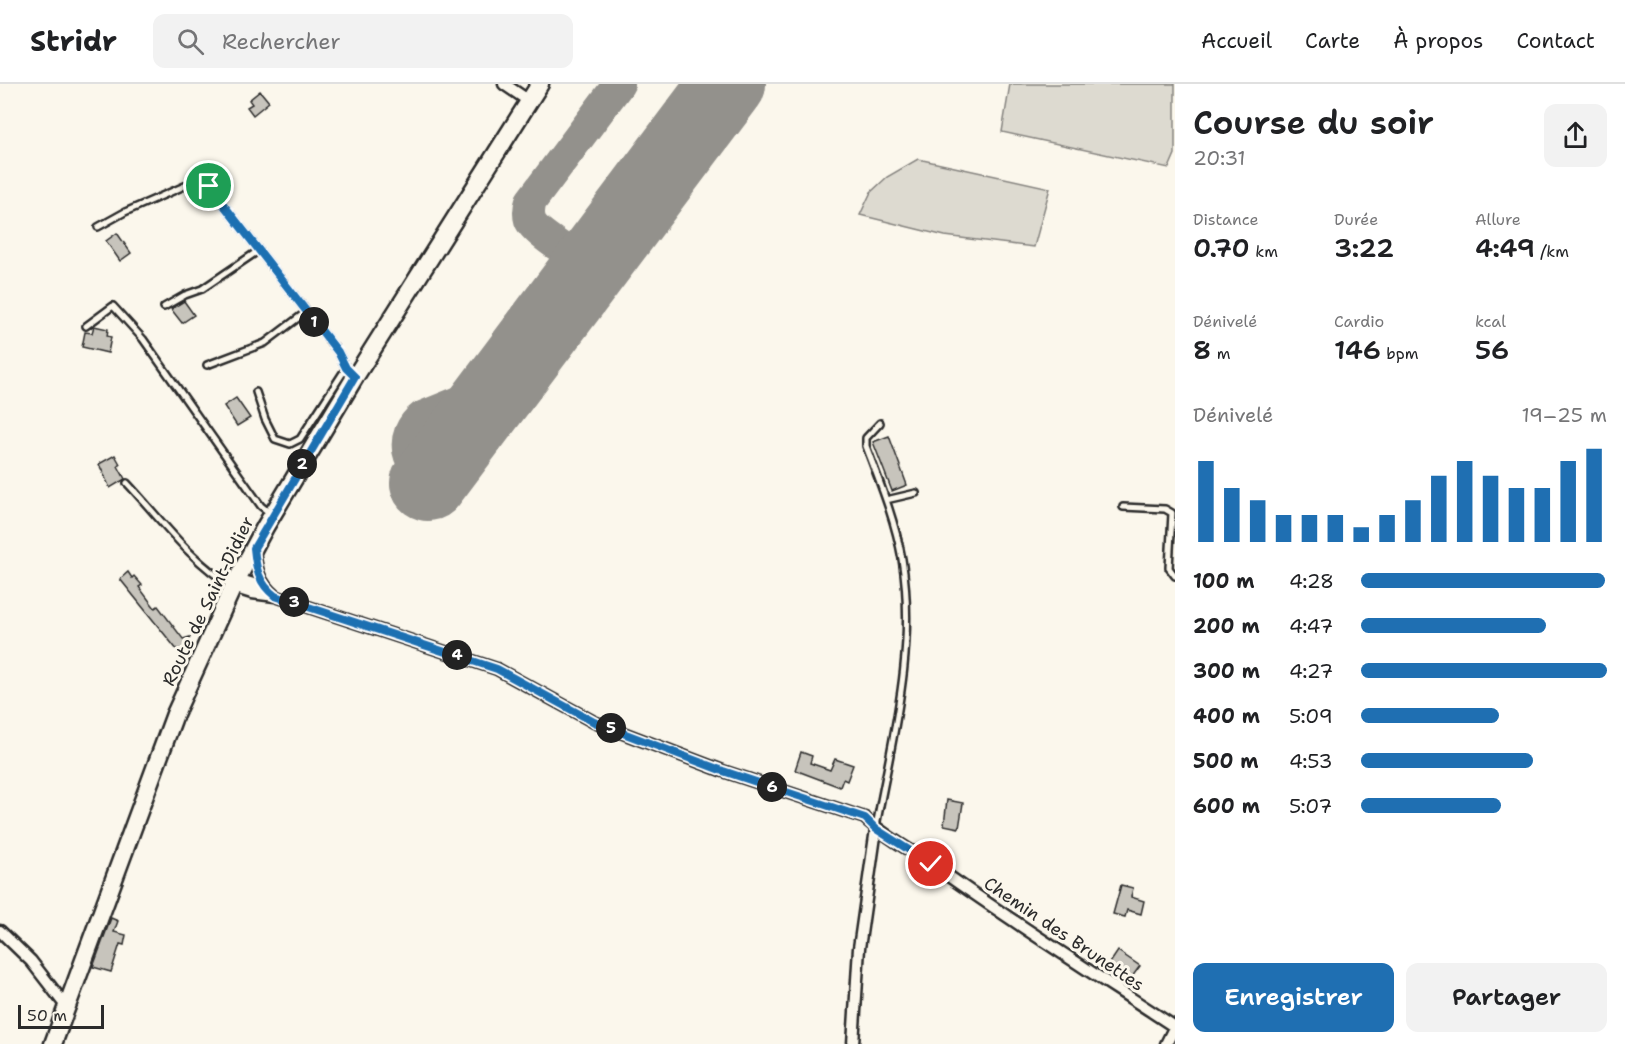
<!DOCTYPE html>
<html lang="fr">
<meta charset="utf-8">
<style>
:root{--surface:#fff;--page:#f2f2f2;--text:#202124;--muted:#757577;--line:#e0e0e0;--accent:#1f6fb2}
body{margin:0;font-family:"Shantell Sans",sans-serif;background:var(--page);color:var(--text);height:100vh;display:flex;flex-direction:column;font-size:22px;white-space:nowrap}
*{box-sizing:border-box;margin:0}
p{font-size:20px;color:var(--muted)}
.icon{flex:none;width:33px;height:33px;fill:none;stroke:currentColor;stroke-width:2;stroke-linecap:round;stroke-linejoin:round}
.map{position:relative;flex:1;overflow:hidden}
.sheet{display:flex;flex-direction:column;background:var(--surface);width:450px}
.sheet>*{flex:none}
.scale{position:absolute;left:18px;bottom:15px;width:86px;box-sizing:border-box;padding-left:6px;border:3px solid #2b2b2b;border-top:0;font-size:16px;line-height:21px;white-space:nowrap;color:#2b2b2b;-webkit-text-stroke:4px #fbf7ec;paint-order:stroke}
.pin{position:absolute;display:grid;place-items:center;width:51px;height:51px;color:#fff;margin:-26px;border:3px solid #fff;border-radius:50%;box-shadow:0 2px 6px #0007}
.km{position:absolute;width:30px;height:30px;margin:-15px;border-radius:50%;background:#222;color:#fff;font-size:16px;line-height:30px;text-align:center}
.round{display:grid;place-items:center;flex:none;width:63px;height:63px;border-radius:12px;background:var(--page)}
.headline{display:flex;align-items:center;justify-content:space-between;height:102px;padding:0 18px}
h1{font-size:33px;font-weight:600;line-height:45px}
.metrics{display:grid;grid-template-columns:repeat(3,1fr);gap:9px;height:102px;padding:6px 18px}
.metrics div{display:grid;align-content:center}
.metrics b{font-size:26px;font-weight:600}
.metrics small{font-size:16px;font-weight:400}
.metrics p{font-size:16px}
.chart{height:168px;padding:12px 18px}
.chart p{display:flex;justify-content:space-between}
.chart svg{width:100%;height:108px;margin-top:6px;stroke:var(--accent);stroke-width:6}
.action{display:flex;gap:12px;margin-top:auto;padding:12px 18px}
.action a{flex:1;height:69px;border-radius:12px;background:var(--accent);color:#fff;font-size:24px;font-weight:600;line-height:69px;text-align:center}
.action a+a{background:var(--page);color:var(--text)}
ul{padding:0 18px;list-style:none;font-size:20px}
li{display:grid;grid-template-columns:96px 72px 1fr;align-items:center;height:45px}
li i{height:15px;border-radius:8px;background:var(--accent)}
header{display:flex;align-items:center;gap:36px;box-sizing:border-box;height:84px;padding:0 30px;background:var(--surface);border-bottom:2px solid var(--line)}
header strong{font-size:28px}
nav{display:flex;gap:33px;margin-inline-start:auto;font-size:21px}
.search{width:420px;height:54px;background:var(--page);display:flex;align-items:center;gap:15px;box-sizing:border-box;padding:0 21px;border-radius:12px;color:var(--muted);font-size:22px}
main{display:flex;flex:1;min-height:0}
.map>svg:first-child{display:block}
.green{fill:#dddad0;stroke:#84827e;stroke-width:1.5}
.lines{fill:none;stroke-linecap:round;stroke-linejoin:round}
.taxiway{stroke:#93918c;stroke-width:32}
.runway{stroke:#93918c;stroke-width:76}
.building{fill:#c7c4bc;stroke:#2b2b2b;stroke-width:1.5}
.service-casing{stroke:#2b2b2b;stroke-width:10}
.minor-casing{stroke:#2b2b2b;stroke-width:15}
.secondary-casing{stroke:#2b2b2b;stroke-width:21}
.service{stroke:#fbf7ec;stroke-width:5}
.minor{stroke:#fbf7ec;stroke-width:10}
.secondary{stroke:#fbf7ec;stroke-width:16}
.route-casing{stroke:#fff;stroke-width:12}
.route{stroke:#1f6fb2;stroke-width:8}
.labels{text-anchor:middle;stroke-width:6;stroke-linejoin:round;paint-order:stroke}
.street-label{font-size:18px;fill:#2b2b2b;stroke:#fbf7ec}
</style>
<header>
<strong>Stridr</strong>
<div class="search"><svg class="icon" aria-label="search" viewBox="0 0 24 24"><circle cx="10" cy="10" r="6"/><path d="M15 15l6 6"/></svg>Rechercher</div>
<nav><a>Accueil</a><a>Carte</a><a>À propos</a><a>Contact</a></nav>
</header>
<main>
<div class="map">
<svg width="1175" height="960" viewBox="0 0 1175 960">
<rect width="100%" height="100%" fill="#fbf7ec"/>
<filter id="ink" filterUnits="userSpaceOnUse"><feTurbulence type="fractalNoise" baseFrequency=".0167" numOctaves="2"/><feDisplacementMap in="SourceGraphic" scale="12" xChannelSelector="R" yChannelSelector="G"/><feConvolveMatrix kernelMatrix="1 2 1 2 8 2 1 2 1" color-interpolation-filters="sRGB"/></filter>
<g filter="url(#ink)">
<path class="green" d="M1010,0H1175V70L1169,84L1002,48Z
M918,75L1050,104L1034,163L945,152L860,131L871,108L887,93Z"/>
<g class="lines">
<path class="taxiway" d="M590,183C577,174 534,148 530,136C528,129 529,123 531,117L619,0
M435,390C404,387 399,350 422,333L503,300"/>
<path class="runway" d="M428,399L728,0"/>
</g>
<path class="building" d="M260,7L269,18L253,31L247,23L252,20L249,16Z
M117,149L131,169L120,177L106,157Z
M184,217L194,231L182,239L171,225Z
M94,242L108,245L107,252L111,253L108,269L82,263L85,248L92,249Z
M236,314L250,334L237,342L224,322Z
M889,352L907,401L892,407L873,358Z
M115,371L120,380L118,382L125,395L110,404L99,380Z
M128,488L132,494L134,492L142,501L139,503L148,515L155,524L158,522L183,555L190,553L182,572L120,495Z
M801,668L812,672L810,679L830,686L835,675L853,681L847,697L843,695L840,703L795,686Z
M947,716L963,719L959,744L944,741Z
M1121,801L1133,804L1131,813L1144,817L1141,830L1127,826L1125,833L1113,830Z
M111,834L118,837L114,848L126,851L124,861L120,860L111,888L93,883Z
M1118,867L1140,882L1129,897L1108,882Z"/>
<g class="lines">
<defs>
<path id="service" d="M98,143L125,128L196,97L209,102L338,268L346,284L354,292
M164,223L185,211L202,205L258,167
M86,242L113,222L143,255L261,422L271,430
M207,281L265,259L306,228
M256,308L265,335L275,355L290,360L300,355L346,284
M127,399C160,434 190,477 232,502
M886,416L916,409
M1123,423L1165,425L1172,429L1169,484L1175,492
M876,743C892,655 917,565 902,475C895,436 880,399 866,362V354L880,339"/>
<path id="minor" d="M504,0L529,17
M254,465C256,485 259,499 275,512
M237,495L266,504
M233,503L252,509L275,512L497,585L594,638L723,687L865,734C887,755 915,768 940,786C1017,841 1096,891 1175,943
M0,847L31,877L62,917L67,919
M853,960L859,864L876,745
M1166,960L1175,942"/>
<path id="secondary" d="M53,960L175,630L233,503L265,443L355,293L540,0"/>
</defs>
<use href="#service" class="service-casing"/>
<use href="#minor" class="minor-casing"/>
<use href="#secondary" class="secondary-casing"/>
<use href="#service" class="service"/>
<use href="#minor" class="minor"/>
<use href="#secondary" class="secondary"/>
</g>
</g>
<g class="lines" filter="url(#ink)">
<defs>
<path id="route" d="M209,102L338,268L346,284L355,293L254,464C256,484 258,499 275,512L497,585L594,638L723,687L865,734L876,745L931,780"/>
</defs>
<use href="#route" class="route-casing"/>
<use href="#route" class="route"/>
</g>
<g class="labels">
<g class="street-label">
<text transform="translate(208 517) rotate(-64)" y="6">Route de Saint-Didier</text>
<text transform="translate(1064 850) rotate(34)" y="6">Chemin des Brunettes</text>
</g>
</g>
</svg>
<div class="scale">50 m</div>
<div class="pin" style="left:209px;top:102px;background:#1e9e55"><svg class="icon" aria-label="arrive" viewBox="0 0 24 24"><path d="M6 21V4h12l-3 4 3 4H6"/></svg></div>
<div class="pin" style="left:931px;top:780px;background:#d93025"><svg class="icon" aria-label="check" viewBox="0 0 24 24"><path d="M5 12l5 5 9-10"/></svg></div>
<b class="km" style="left:314px;top:238px">1</b>
<b class="km" style="left:302px;top:380px">2</b>
<b class="km" style="left:294px;top:518px">3</b>
<b class="km" style="left:457px;top:571px">4</b>
<b class="km" style="left:611px;top:644px">5</b>
<b class="km" style="left:772px;top:703px">6</b>
</div>
<section class="sheet">
<div class="headline"><div><h1>Course du soir</h1><p>20:31</p></div><a class="round"><svg class="icon" aria-label="share" viewBox="0 0 24 24"><path d="M12 15V3M7 8l5-5 5 5M5 13v7h14v-7"/></svg></a></div>
<div class="metrics">
<div><p>Distance</p><b>0.70<small> km</small></b></div>
<div><p>Durée</p><b>3:22</b></div>
<div><p>Allure</p><b>4:49<small> /km</small></b></div>
</div>
<div class="metrics">
<div><p>Dénivelé</p><b>8<small> m</small></b></div>
<div><p>Cardio</p><b>146<small> bpm</small></b></div>
<div><p>kcal</p><b>56</b></div>
</div>
<div class="chart"><p><span>Dénivelé</span>19–25 m</p>
<svg viewBox="0 0 160 44" preserveAspectRatio="none"><path d="M5 44V11M15 44V22M25 44V27M35 44V33M45 44V33M55 44V33M65 44V38M75 44V33M85 44V27M95 44V17M105 44V11M115 44V17M125 44V22M135 44V22M145 44V11M155 44V6"/></svg>
</div>
<ul>
<li><b>100 m</b>4:28<i style="width:99%"></i></li>
<li><b>200 m</b>4:47<i style="width:75%"></i></li>
<li><b>300 m</b>4:27<i style="width:100%"></i></li>
<li><b>400 m</b>5:09<i style="width:56%"></i></li>
<li><b>500 m</b>4:53<i style="width:70%"></i></li>
<li><b>600 m</b>5:07<i style="width:57%"></i></li>
</ul>
<div class="action"><a>Enregistrer</a><a>Partager</a></div>
</section>
</main>
